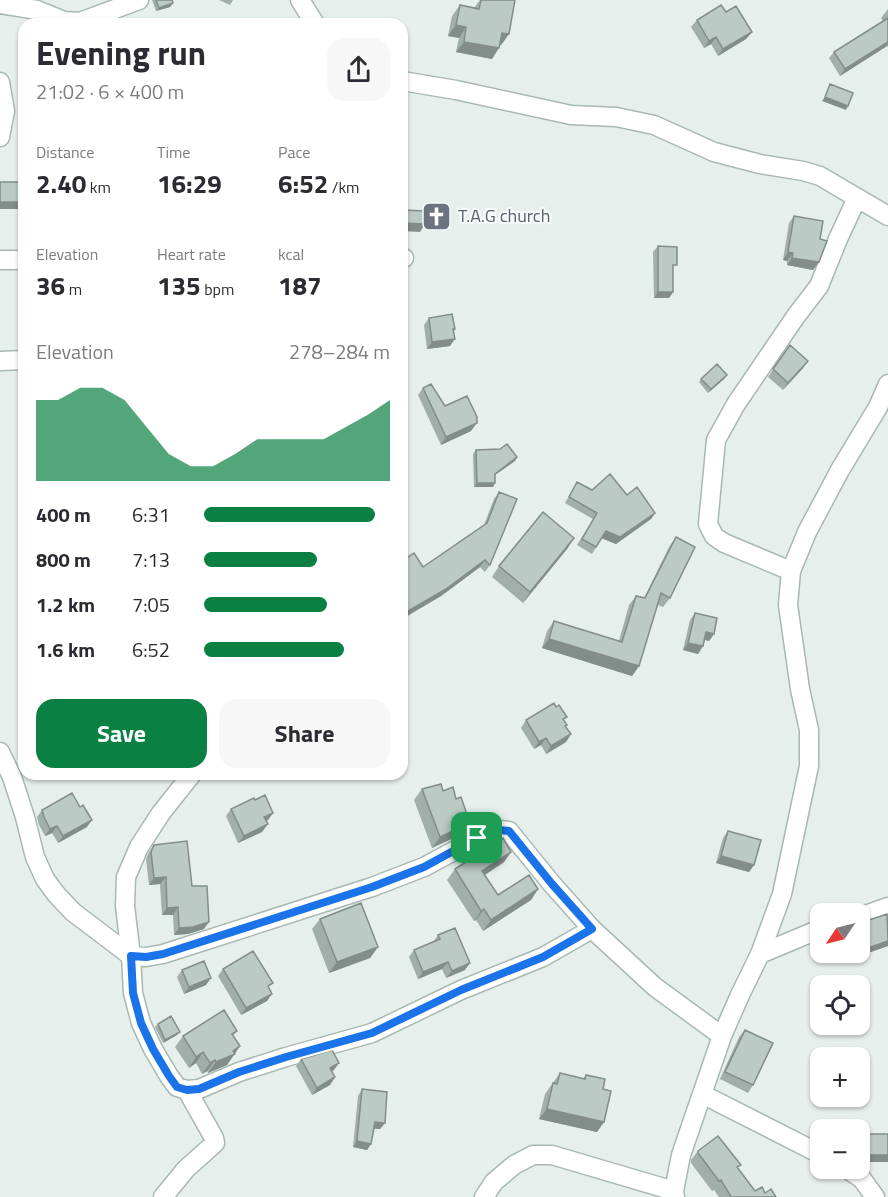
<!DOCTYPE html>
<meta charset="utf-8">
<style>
:root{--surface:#fff;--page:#f7f7f7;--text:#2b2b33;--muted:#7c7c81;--accent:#0b8043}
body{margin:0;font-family:"Titillium Web",sans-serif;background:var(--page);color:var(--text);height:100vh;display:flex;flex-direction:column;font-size:22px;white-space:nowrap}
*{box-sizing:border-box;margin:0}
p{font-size:20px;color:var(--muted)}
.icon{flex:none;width:33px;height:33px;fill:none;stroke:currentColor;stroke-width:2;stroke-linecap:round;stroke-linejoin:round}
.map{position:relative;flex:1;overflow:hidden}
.panel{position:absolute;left:18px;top:18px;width:390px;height:762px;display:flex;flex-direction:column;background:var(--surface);border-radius:18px;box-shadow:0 2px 4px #0004}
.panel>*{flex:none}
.needle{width:39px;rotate:235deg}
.buttons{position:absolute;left:810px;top:903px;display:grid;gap:12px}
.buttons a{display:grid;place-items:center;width:60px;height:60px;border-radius:12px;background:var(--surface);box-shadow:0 2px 4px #0004;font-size:30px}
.pin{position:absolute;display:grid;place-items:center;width:51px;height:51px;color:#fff;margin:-26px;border-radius:12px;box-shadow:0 3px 9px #0006}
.round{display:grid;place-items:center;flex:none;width:63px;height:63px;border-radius:18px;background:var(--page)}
.headline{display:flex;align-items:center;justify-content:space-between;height:102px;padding:0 18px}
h1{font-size:33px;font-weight:700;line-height:45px}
.figures{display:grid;grid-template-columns:repeat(3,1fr);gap:9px;height:102px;padding:6px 18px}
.figures div{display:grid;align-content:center}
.figures b{font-size:26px;font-weight:700}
.figures small{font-size:16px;font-weight:400}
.figures p{font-size:16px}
.chart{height:168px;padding:12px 18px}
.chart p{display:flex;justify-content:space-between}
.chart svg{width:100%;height:108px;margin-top:6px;fill:var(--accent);opacity:.7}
.button{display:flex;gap:12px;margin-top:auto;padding:12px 18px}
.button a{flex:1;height:69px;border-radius:18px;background:var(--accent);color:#fff;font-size:24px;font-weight:700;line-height:69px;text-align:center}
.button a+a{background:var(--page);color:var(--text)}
ul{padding:0 18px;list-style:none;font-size:20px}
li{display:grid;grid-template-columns:96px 72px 1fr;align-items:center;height:45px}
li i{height:15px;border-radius:8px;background:var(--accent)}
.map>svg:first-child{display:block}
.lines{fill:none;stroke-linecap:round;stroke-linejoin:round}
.minor-casing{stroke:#a8b8b2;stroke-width:21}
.minor{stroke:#fff;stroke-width:18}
.wall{fill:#a1aea9}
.shaded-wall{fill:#838d89}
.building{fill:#bbcac4;stroke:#838d89;stroke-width:1.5}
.route-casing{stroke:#fff;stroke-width:12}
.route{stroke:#1a73e8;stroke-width:8}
.labels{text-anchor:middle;stroke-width:4.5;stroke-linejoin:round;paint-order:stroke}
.worship-label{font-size:18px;fill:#5b616d;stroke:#f7fbf9;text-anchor:start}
</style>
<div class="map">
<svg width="888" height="1197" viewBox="0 0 888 1197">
<rect width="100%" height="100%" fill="#e6efeb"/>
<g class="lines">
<defs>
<path id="minor" d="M300,0L315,24
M0,4L37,10L64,21L80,22L139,0
M402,81L456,90L571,115L616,117L654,125L714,152L760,164L803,171L820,176L888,216
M0,82L5,111L0,137
M402,258H404
M0,260H24
M0,361L24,360
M791,571L724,543L714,536L708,524L716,440L736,404L796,316L819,286L838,239L857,198
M0,752L12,777L25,817L35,857L45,879L56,894L73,912L131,956L146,957L163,954L372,887L424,867L478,838L499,830L509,831L552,884L592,929L655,987L722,1036
M192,774L161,813L139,847L126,877L125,906L131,956L133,993L141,1023L153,1049L169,1076L177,1087L187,1090L199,1089L239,1072L286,1057L372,1033L461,990L543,957L592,929
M860,917L888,907
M760,954L820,929
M702,1094L820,1154
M846,1168L862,1179L875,1197
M163,1197L186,1169L215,1143L214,1138L187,1090
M484,1197L494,1182L514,1165L533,1155H552L674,1191
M675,1197L674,1191L681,1155L722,1036L740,995L760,954L782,894L809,766V730L800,689L788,605L791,571L807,532L840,470L878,407L888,384"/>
</defs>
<use href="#minor" class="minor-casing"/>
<use href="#minor" class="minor"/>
</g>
<path class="wall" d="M152,0H172L173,3L170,7L156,11Z
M219,0H233L230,5Z
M480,0H513L509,34L501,45H500L492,59L456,52L459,38L448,36L452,16L460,5L474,8Z
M888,9V47L887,46L840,76L829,58L834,52L883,21L881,18Z
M726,12L752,32L746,39L718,56L711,44L704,48L691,27L697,20Z
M794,216L820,239L819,262L813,270L787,265V261L783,260L789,223Z
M658,246L673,271V292L669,298H654L653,252Z
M429,318L453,331L450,346L427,349L424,325Z
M790,345L803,368L783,390L768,377Z
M727,375L724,379L708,393L699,382L701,379Z
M423,388L445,406L471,431L441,445L418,395Z
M476,450L517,457L515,461L495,475L493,487H474L473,454Z
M577,482L592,490L627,495L655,513L651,519L616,544L602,538L592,554L577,545L593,519L565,503Z
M499,492L490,565L485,572L480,567L441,596L402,619V561L423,567L484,525L494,499Z
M676,537L670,598L663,607L658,605L639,666L632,676L542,648L547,631L554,621L619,641L629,605L636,596L644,598L669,547Z
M574,538L567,549L523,603L492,577L499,566Z
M695,613L714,634L709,641L705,640L703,646L698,654L683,650L690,620Z
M526,720L564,721L567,725L566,727L571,734L566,742L546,754L541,745L534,749L521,728Z
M422,789L443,791L462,834L432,848L414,800Z
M255,800L273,813L268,820L266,821L262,832L238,843L226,816L231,809Z
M42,810L87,827L58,843L52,833L45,836L39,825L37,817Z
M728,831L754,865L749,872L716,863L723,838Z
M154,845L192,886L204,929L188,934L174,935L173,915H162L160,884L149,885L146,859L149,852Z
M511,852L504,862L485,875L498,895L538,889L531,900L483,931L476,920L474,921L447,880L455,869Z
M888,915V946L862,955L860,948V919L869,920Z
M320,919L378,947L370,958L329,973L312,929Z
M438,935L465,970L446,978L442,969L418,979L409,957L414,950L434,941Z
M223,969L269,988L267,1001L241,1015L218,976Z
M182,970L206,985L184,994L177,977Z
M158,1024L177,1035L163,1043L155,1027Z
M745,1030L753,1085L748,1093L720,1079L739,1037Z
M237,1031L233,1036L240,1046L227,1065L208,1073L207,1071L202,1074L196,1063L189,1068L175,1047L183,1036Z
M301,1059L334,1070L332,1071L335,1077L330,1085L312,1095L296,1066Z
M560,1073L583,1079L586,1075L603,1089L604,1122L597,1132L539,1119L545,1094Z
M362,1089L385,1123L380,1129H374L371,1144L367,1150L353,1147L358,1096Z
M866,1134H888V1162H861L860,1141Z
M698,1151L738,1168L755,1191L765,1193L776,1197H719L714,1190L712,1191L691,1163V1160Z"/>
<path class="shaded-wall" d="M173,3L170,7L156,11L159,8Z
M456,25L466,27L459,38L448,36Z
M752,32L746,39L718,56L723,49Z
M502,33L509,34L501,45L495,44Z
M716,37L711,44L704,48L709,41Z
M464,42L499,48L492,59L456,52Z
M888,42L887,46L840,76L845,69Z
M825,97L848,106L846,110L822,101Z
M0,202H23L18,209H0Z
M402,223L425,224L420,232L402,231Z
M788,252L793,253L787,261L783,260Z
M792,258L819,262L813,270L787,265Z
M658,292H673L669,298H654Z
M455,339L450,346L427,349L432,342Z
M808,361L803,368L783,390L788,383Z
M727,375L724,379L708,393L711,389Z
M477,423L471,431L441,445L446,437Z
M517,457L515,461L492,477L495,474Z
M477,483H495L493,487H474Z
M655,513L651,519L616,544L601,538L606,531Z
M574,538L567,549L523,603L530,592Z
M485,560L480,567L441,596L402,619L403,614Z
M706,632L714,634L709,641L701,639Z
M549,639L639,666L632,676L542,648Z
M688,643L703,646L698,654L683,650Z
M571,734L566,742L546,754L551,746Z
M546,738L541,745L534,749L539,742Z
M273,813L268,820L259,825L264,817Z
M92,820L87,827L58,843L63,836Z
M470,823L462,834L432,848L440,837Z
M268,824L262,832L238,843L244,836Z
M57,826L52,833L45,836L50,829Z
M511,852L504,862L474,882L482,871Z
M721,856L754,865L749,872L716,863Z
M166,877L160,884L149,885L154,878Z
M538,889L531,900L483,931L491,920Z
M178,907L173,915H162L167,908Z
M484,909L476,920L474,921L481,911Z
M209,922L204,929L188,934L174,935L179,928Z
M888,941V946L862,955L868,948Z
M378,947L370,958L329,973L337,962Z
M448,962L442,969L418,979L423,972Z
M470,963L465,970L446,978L452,971Z
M211,978L206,985L184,994L189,987Z
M272,994L267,1001L241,1015L246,1008Z
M180,1032L177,1035L163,1043L165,1040Z
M240,1046L227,1065L208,1073L216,1062Z
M203,1052L196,1063L189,1068L196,1057Z
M215,1060L207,1071L202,1074L210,1063Z
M339,1063L334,1070L325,1075L330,1068Z
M335,1077L330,1085L312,1095L317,1088Z
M547,1109L604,1122L597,1132L539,1119Z
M375,1122L385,1123L380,1129L371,1128Z
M357,1141L371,1144L367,1150L353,1147Z
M866,1155H888V1162H861Z"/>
<path class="building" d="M156,0H172L173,3L159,8Z
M481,0H515L509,34L502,33L499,48L464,42L466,27L456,25L460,5L479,9Z
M721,5L726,12L736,6L752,32L723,49L716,37L709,41L697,20Z
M888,18V42L845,69L834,52Z
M830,84L853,93L848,106L825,97Z
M0,182H23V202H0Z
M402,210L426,211L425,224L402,223Z
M794,216L823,221L820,239L827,241L819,262L792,258L793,253L788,252Z
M658,246L677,247V265H673V292H658Z
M452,314L455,329H453L455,339L432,342L429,318Z
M790,345L808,361L788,383L773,369Z
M717,364L727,375L711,389L701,379Z
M431,384L445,406L467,396L477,417V423L446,437L423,388Z
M507,444L517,457L495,474V483H477L476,450L500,449Z
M610,474L627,495L637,487L655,513L620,537L606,531L596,547L582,539L597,513L569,497L577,482L592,490Z
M499,492L517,499L490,565L485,560L446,589L403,614L402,612V561L414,553L423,567L487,523Z
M543,512L574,538L530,592L499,566Z
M676,537L695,547L670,598L661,593L639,666L549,639L554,621L622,642L636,596L645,598Z
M695,613L717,618L714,634L706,632L703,646L688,643Z
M554,703L556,707L559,705L567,717L563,719L567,725L565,726L571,734L551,746L546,738L539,742L526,720Z
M441,784L443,791L453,787L456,799L461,797L470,823L440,837L422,789Z
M72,793L80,807L83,805L92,820L63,836L57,826L50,829L44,817L42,810Z
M265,795L273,813L264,817L268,824L244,836L231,809L254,798L255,800Z
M728,831L761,840L754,865L721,856Z
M503,838L511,852L482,871L498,895L529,875L538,889L491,920L484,909L481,911L455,869Z
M187,841L192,886H207L209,922L193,927L179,928L178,907L167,908L166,877L154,878L151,852L154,845Z
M361,903L378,947L337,962L320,919Z
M887,914L888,941L868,948L860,927V919L869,920Z
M455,928L470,963L452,971L448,962L423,972L414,950L440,939L438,935Z
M253,951L273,983L268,986L272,994L246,1008L223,969Z
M204,961L211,978L189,987L182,970Z
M224,1010L237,1031L232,1034L240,1046L233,1051L235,1054L216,1062L215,1060L210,1063L203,1052L196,1057L183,1036Z
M171,1016L180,1032L165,1040L158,1024Z
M745,1030L773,1043L753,1085L725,1072Z
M332,1050L339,1063L330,1068L335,1077L317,1088L301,1059Z
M560,1073L585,1079L586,1075L605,1079L603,1089L611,1091L604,1122L547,1109L553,1083L557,1084Z
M362,1089L387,1092L385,1123L375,1122L371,1144L357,1141Z
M866,1134H888V1155H866Z
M718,1136L741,1165L737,1167L755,1191L762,1187L765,1193L771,1189L776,1197H731L721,1180L719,1181L698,1153V1151Z"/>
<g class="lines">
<defs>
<path id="route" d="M499,830L509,831L552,884L592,929L543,957L461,990L372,1033L286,1057L239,1072L199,1089L187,1090L177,1087L169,1076L153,1049L141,1023L133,993L131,956L146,957L163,954L372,887L424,867L477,838Z"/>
</defs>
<use href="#route" class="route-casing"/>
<use href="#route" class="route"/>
</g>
<defs>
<symbol id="church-square" viewBox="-11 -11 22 22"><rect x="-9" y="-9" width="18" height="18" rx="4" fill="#6b7280" stroke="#f7fbf9"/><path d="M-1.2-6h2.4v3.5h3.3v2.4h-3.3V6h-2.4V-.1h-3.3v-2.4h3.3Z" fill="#fff"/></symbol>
</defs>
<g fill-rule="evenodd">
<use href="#church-square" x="420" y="200" width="33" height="33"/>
</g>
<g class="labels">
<g class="worship-label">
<text x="458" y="222">T.A.G church</text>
</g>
</g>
</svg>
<div class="buttons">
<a><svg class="needle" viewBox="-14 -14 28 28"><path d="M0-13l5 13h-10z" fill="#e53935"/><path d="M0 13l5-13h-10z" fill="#7c7c81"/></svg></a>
<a><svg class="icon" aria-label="locate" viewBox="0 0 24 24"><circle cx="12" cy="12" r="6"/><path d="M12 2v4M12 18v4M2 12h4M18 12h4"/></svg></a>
<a>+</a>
<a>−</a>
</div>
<div class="pin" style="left:477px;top:838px;background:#1e9e55"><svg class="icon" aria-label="arrive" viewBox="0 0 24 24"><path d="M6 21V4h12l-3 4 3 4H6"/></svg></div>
<section class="panel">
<div class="headline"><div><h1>Evening run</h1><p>21:02 · 6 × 400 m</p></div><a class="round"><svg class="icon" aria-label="share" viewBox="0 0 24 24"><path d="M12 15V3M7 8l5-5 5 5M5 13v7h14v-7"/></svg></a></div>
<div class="figures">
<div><p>Distance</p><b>2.40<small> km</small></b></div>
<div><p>Time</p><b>16:29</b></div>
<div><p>Pace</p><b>6:52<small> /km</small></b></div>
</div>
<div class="figures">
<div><p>Elevation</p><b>36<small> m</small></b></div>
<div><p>Heart rate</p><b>135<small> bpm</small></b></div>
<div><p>kcal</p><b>187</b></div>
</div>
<div class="chart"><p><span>Elevation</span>278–284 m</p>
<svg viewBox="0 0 160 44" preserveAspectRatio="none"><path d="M0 44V11L10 11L20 6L30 6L40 11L50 22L60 33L70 38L80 38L90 33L100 27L110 27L120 27L130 27L140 22L150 17L160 11V44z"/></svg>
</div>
<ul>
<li><b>400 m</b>6:31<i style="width:92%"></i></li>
<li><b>800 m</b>7:13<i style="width:61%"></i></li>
<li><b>1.2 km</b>7:05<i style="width:66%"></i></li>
<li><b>1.6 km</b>6:52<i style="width:75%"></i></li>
</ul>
<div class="button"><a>Save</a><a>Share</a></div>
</section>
</div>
